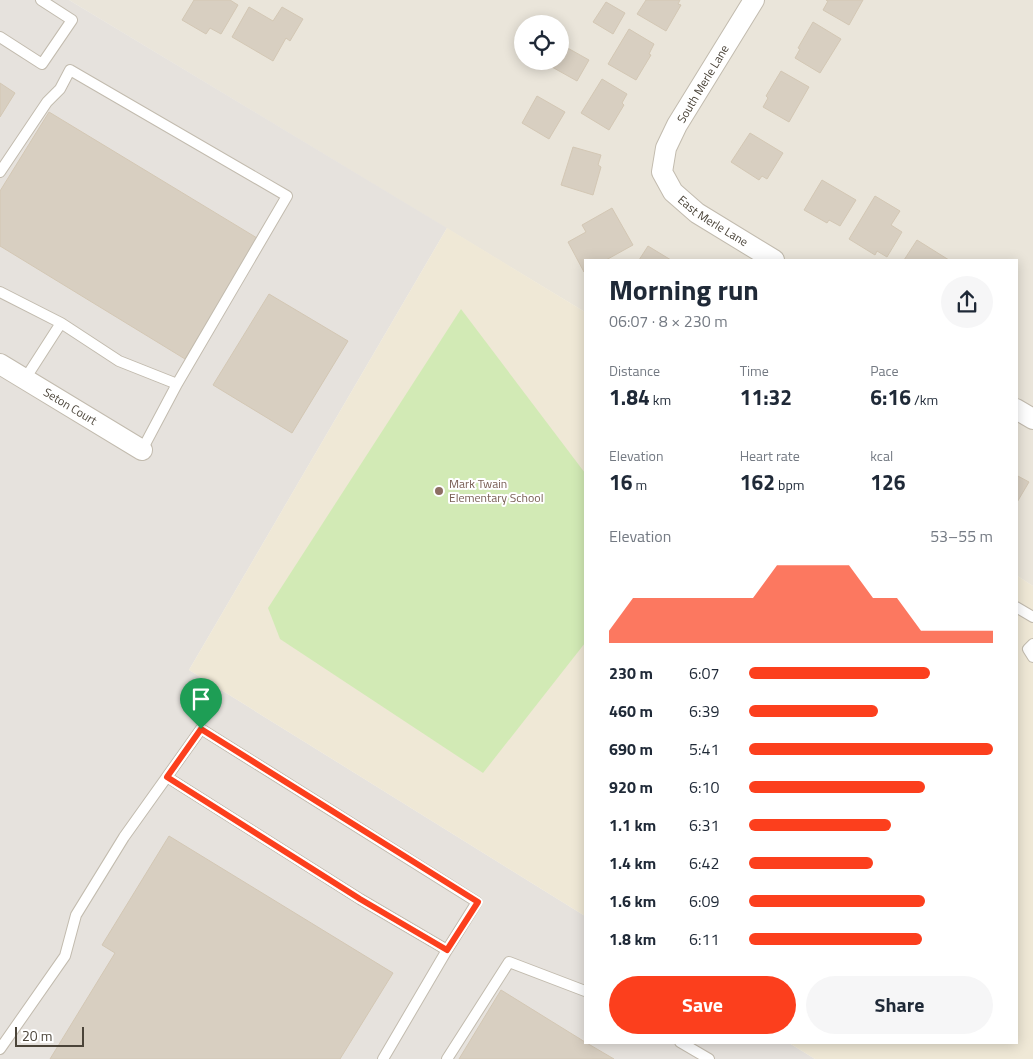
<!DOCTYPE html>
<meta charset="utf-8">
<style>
:root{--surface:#fff;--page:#f6f6f7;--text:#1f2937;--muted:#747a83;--accent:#fc3f1d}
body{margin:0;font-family:"Titillium Web",sans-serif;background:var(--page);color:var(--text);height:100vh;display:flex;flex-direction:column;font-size:19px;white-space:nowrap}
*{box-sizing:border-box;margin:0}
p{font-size:16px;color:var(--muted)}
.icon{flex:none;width:28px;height:28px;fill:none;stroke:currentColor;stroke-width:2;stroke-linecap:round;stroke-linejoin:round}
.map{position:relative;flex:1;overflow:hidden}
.panel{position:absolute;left:584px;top:259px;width:434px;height:785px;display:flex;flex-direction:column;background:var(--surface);border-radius:0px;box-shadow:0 2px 12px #0003}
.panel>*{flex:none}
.tools{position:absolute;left:514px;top:15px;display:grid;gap:10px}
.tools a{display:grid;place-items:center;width:55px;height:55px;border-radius:50%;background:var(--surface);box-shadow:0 2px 12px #0003;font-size:25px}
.scale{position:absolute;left:15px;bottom:12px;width:69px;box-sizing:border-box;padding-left:5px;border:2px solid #4b4439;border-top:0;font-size:14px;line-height:18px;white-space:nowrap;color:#4b4439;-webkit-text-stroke:4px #fff;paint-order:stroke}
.pin{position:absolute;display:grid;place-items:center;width:42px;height:42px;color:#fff;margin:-51px -21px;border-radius:50% 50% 50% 0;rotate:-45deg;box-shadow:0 0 5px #0007}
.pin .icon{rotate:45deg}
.round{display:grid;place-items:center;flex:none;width:52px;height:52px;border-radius:26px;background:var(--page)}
.summary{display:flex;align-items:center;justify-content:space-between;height:85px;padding:0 25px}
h1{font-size:28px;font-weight:700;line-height:38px}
.figures{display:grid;grid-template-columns:repeat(3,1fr);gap:8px;height:85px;padding:5px 25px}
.figures div{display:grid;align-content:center}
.figures b{font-size:21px;font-weight:700}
.figures small{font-size:14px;font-weight:400}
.figures p{font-size:14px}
.chart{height:140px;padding:10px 25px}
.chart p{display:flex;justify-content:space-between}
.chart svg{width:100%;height:90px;margin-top:5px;fill:var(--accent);opacity:.7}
.action{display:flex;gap:10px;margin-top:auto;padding:10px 25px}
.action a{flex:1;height:58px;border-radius:30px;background:var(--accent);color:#fff;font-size:20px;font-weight:700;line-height:58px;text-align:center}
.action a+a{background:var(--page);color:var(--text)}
ul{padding:0 25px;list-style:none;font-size:16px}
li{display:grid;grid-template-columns:80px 60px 1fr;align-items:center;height:38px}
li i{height:12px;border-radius:6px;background:var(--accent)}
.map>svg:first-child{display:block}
.residential{fill:#eae5da;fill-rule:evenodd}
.industrial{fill:#e6e2dd}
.education{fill:#efe8d6}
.green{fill:#d2eab5}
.building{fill:#d8cfc1;stroke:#d3c7b4}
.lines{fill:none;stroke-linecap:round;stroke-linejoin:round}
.service-casing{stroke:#c2bbae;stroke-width:12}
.minor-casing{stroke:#c2bbae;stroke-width:22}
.service{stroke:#fff;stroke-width:10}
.minor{stroke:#fff;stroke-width:20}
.route-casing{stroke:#fff;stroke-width:10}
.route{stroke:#fc3f1d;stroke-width:6}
.education-dot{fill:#8d6e63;stroke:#fff;stroke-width:2}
.labels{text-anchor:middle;stroke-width:4;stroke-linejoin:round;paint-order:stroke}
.street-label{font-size:12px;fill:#4b4439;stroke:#fff}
.education-label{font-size:12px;fill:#785e54;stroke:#fff;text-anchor:start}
</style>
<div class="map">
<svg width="1033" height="1059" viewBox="0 0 1033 1059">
<rect width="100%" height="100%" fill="#f6f3ec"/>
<path class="residential" d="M69,0H1033V586L1016,575V260H585V312ZM522,24H560V61H522Z"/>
<path class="industrial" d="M0,0H69L447,228L189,670L585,916V1042L789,1043L815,1059H0Z"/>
<path class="education" d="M447,228L585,312V916L189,670Z
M1016,575L1033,586V1059H815L789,1043L1016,1042Z"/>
<path class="green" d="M461,309L585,473V643L483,773L280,639L268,608Z"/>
<path class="building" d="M194,0H230L238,5L221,34L210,28L206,34L182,20Z
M646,0H680L678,4L681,5L666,31L637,14Z
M826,0H863L849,25L823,10L828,1Z
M606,2L625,13L613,34L593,22Z
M249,7L273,21L282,7L303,19L290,41L286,38L273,61L232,37Z
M813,22L841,39L820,73L795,58L800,49L798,48Z
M629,29L654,44L649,54L651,55L636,80L608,64Z
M564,46L589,60L577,81L552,67L555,61H560V53Z
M781,71L809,87L789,122L763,107L768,98L766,96Z
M602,79L627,94L622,103L624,105L609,130L581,113Z
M0,83L15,93L0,117Z
M537,96L565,112L549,139L522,123Z
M49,112L257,238L185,359L0,246V191Z
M750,133L783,153L767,179L762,176L759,180L731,162Z
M573,147L601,155L598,165L601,167L593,195L561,185Z
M822,180L856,200L840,226L829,220L827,223L804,210Z
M875,196L900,211L891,225L902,232L887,257L877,251L875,255L849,239Z
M612,208L633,245L606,260H585L584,272L568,242L586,232L582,225Z
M917,240L949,260H904Z
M648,246L671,260H639Z
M269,294L348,341L292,433L213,385Z
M1016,475L1029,482L1016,504Z
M169,836L393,973L340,1059H50L115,953L102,945Z
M501,990L585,1042L614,1059H459Z"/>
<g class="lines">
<defs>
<path id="service" d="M0,37L42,64L72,20L41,0
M0,172L47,102L60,89L70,70L287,196L177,384L119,361L61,323L0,292
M25,379L61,323
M142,450L177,384
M1016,607L1033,617
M1033,644L1028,649L1033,657
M167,777L360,899L447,950
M680,1042L709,1059
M0,1049L65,956L76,915L124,837L201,729L477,902L447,950L383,1059
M447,1059L509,962L585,991"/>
<g id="minor">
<path id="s1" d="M754,0L677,125L666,148L662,172L673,192L697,213L774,260"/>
<path id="s2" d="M0,364L142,450"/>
<path d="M1016,409L1033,419"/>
</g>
</defs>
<use href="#service" class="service-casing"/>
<use href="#minor" class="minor-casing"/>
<use href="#service" class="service"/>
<use href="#minor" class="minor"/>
</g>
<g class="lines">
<defs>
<path id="route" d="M201,729L478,902L447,950L360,899L167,777Z"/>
</defs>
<use href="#route" class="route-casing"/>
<use href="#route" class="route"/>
</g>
<circle class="education-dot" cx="439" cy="491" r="5"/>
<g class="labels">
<g class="street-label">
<text transform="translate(703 84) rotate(-59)" y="4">South Merle Lane</text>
<text dy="4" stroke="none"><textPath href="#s1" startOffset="269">East Merle Lane</textPath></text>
<text dy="4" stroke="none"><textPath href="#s2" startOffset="82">Seton Court</textPath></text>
</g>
<g class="education-label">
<text x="449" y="488">Mark Twain<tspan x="449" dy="14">Elementary School</tspan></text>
</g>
</g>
</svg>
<div class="tools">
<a><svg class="icon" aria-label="locate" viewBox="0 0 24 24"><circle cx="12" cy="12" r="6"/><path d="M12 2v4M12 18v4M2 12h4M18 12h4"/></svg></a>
</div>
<div class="scale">20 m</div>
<div class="pin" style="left:201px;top:729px;background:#1e9e55"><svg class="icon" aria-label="arrive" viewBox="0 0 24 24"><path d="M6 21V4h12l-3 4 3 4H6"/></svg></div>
<section class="panel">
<div class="summary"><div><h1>Morning run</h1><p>06:07 · 8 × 230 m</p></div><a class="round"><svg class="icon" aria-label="share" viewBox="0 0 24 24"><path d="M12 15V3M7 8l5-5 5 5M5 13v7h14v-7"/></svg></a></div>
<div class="figures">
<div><p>Distance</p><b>1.84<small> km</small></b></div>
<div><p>Time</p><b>11:32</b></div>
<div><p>Pace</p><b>6:16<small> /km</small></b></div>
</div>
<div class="figures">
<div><p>Elevation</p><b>16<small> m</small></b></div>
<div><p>Heart rate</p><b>162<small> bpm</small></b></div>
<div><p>kcal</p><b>126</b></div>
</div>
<div class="chart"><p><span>Elevation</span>53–55 m</p>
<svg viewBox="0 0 160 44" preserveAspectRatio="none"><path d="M0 44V38L10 22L20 22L30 22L40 22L50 22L60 22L70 6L80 6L90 6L100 6L110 22L120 22L130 38L140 38L150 38L160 38V44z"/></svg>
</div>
<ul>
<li><b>230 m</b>6:07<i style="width:74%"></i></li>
<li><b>460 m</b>6:39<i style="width:53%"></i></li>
<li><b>690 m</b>5:41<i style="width:100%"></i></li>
<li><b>920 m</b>6:10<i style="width:72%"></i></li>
<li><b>1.1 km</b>6:31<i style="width:58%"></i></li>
<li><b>1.4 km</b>6:42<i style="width:51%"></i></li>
<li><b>1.6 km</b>6:09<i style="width:72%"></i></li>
<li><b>1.8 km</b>6:11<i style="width:71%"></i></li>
</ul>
<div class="action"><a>Save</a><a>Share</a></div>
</section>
</div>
